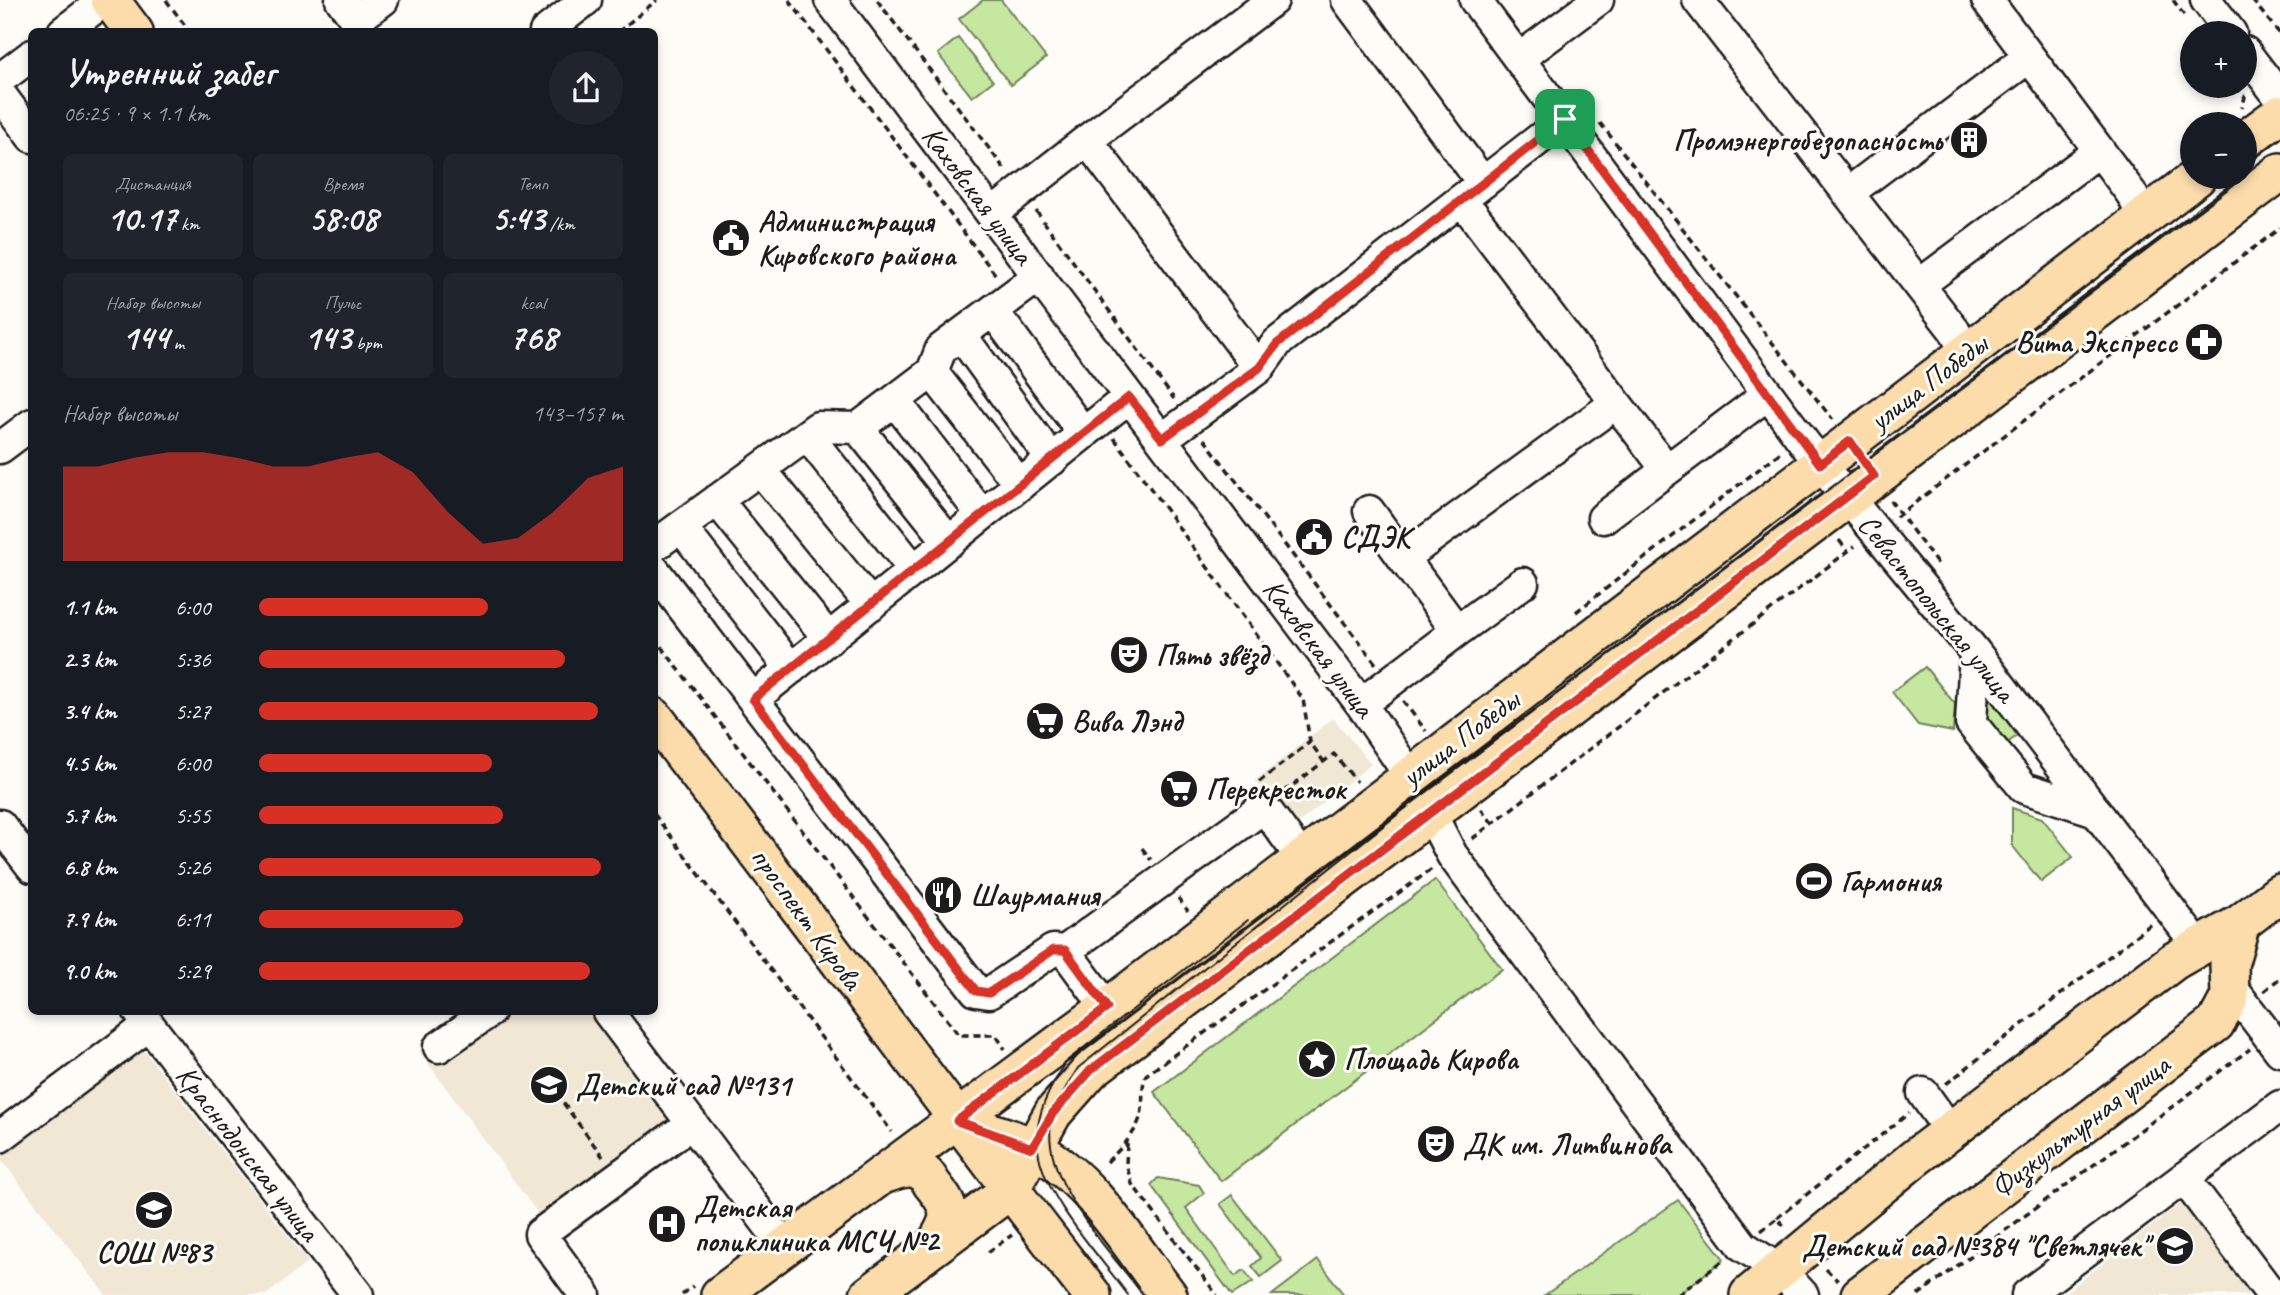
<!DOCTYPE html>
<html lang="ru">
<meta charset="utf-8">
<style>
:root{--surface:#171b24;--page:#20242c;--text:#f1f3f6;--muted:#9ea1a6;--accent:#d93025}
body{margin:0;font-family:Caveat,sans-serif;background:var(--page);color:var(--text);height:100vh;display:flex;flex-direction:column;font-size:26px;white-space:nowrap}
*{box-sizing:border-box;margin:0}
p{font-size:23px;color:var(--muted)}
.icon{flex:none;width:38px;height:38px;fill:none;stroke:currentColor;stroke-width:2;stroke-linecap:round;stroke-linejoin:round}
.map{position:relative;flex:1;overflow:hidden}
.panel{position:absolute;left:28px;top:28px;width:630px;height:987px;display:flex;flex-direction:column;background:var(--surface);border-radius:10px;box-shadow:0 4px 10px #0003}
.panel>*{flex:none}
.tools{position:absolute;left:2180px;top:21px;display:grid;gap:14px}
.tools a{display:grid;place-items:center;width:77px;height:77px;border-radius:50%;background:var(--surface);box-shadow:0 4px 10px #0003;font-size:35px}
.pin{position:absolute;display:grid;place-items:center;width:60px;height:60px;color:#fff;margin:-30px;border-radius:14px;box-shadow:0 4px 10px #0006}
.round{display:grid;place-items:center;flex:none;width:74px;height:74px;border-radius:37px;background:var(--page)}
.headline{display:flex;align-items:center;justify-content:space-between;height:119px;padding:0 35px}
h1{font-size:38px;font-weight:600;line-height:52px}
.stats{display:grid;grid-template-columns:repeat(3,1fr);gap:10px;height:119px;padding:7px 35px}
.stats div{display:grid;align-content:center;border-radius:10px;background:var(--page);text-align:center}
.stats b{font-size:35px;font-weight:600}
.stats small{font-size:19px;font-weight:400}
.stats p{font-size:19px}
.chart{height:196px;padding:14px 35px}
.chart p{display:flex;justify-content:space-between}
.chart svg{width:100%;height:126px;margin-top:7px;fill:var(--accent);opacity:.7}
ul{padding:0 35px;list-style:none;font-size:23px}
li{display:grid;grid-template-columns:112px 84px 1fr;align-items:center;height:52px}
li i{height:18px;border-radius:9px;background:var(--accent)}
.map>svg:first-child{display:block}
.built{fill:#f0e7d5}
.green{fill:#c5e79f;stroke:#70825e;stroke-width:2}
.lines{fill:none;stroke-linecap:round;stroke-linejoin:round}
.minor-casing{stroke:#1c1c1c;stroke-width:35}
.major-casing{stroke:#1c1c1c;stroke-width:42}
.path{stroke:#1c1c1c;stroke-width:3.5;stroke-dasharray:7 5;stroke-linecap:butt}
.minor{stroke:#fdfcf7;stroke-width:30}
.major{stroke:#fddcac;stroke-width:37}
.tram{stroke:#1c1c1c;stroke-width:2}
.route-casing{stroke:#fff;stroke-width:14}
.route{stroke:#d93025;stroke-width:9}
.labels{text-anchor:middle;stroke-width:6;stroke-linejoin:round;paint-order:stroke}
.poi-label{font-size:30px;font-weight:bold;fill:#1c1c1c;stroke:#fdfcf7;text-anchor:start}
.street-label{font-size:30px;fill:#1c1c1c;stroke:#fdfcf7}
</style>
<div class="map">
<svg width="2280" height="1295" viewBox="0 0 2280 1295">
<rect width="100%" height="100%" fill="#fdfcf7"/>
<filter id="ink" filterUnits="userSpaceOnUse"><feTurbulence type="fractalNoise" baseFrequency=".0143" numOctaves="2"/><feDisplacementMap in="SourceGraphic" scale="14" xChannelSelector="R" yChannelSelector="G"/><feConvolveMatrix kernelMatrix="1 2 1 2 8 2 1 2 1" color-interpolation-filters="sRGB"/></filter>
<g filter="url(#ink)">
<path class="built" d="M1333,718L1371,764L1291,829L1255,781Z
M473,1012H599L678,1119L542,1219L419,1051Z
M138,1043L308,1262L266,1295H106L0,1158V1149Z
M2188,1198L2264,1295H2062Z"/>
<path class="green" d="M983,0H1001L1046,58L1011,85L959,19Z
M958,38L993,81L972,97L938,54Z
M1925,667L1955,704L1953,732L1918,725L1892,692Z
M1984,691L2018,735L2006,744L1982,715Z
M2012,808L2042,818L2073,857L2041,882L2012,845Z
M1435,880L1502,969L1221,1181L1154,1092Z
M1158,1178L1199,1185L1204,1193L1186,1208L1235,1276L1244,1270L1253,1282L1232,1295L1151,1185Z
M1232,1195L1282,1261L1261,1277L1252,1266L1261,1258L1220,1204Z
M1678,1200L1724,1259L1678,1295H1545Z
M1318,1260L1344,1295H1272Z"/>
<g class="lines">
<defs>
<path id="minor" d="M341,0L356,20L383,0
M830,0L1361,704L1410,776
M1347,0L1483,183
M1475,0L1820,464L1975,652L2198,946
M1698,0L1954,330L1966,353
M1987,0L2131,193L2144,217
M2206,0L2231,33
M63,32L105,0
M545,32L586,0
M2245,52L2280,98
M1520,58L1598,0
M0,79L32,55
M0,94L32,137
M1848,193L2029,57
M992,214L1087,140
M1919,285L2099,151
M993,311L1084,434
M961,335L1052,460
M1259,368L1087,140L1273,0
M932,372L1020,485
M895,401L982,515
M1616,403L1667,470
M858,428L949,542
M807,435L914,570
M1162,439L1259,368L1277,343L1565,119
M0,448L32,424
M760,469L871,605
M717,500L829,639
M1369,511L1403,558L1616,403L1462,200
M1603,518L1768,394
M681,527L791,669
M654,546L818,427L858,428L932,372L941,349L1039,276
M654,570L976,991L989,993L1053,950L1065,951L1264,807L1301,857
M1457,631L1523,583
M1975,652L1971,723L2024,788L2096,811
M753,699L1129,397
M1361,704L1457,631L1403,558
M1430,812L1452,855L1743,1246L1781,1271L1803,1295
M0,825L32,867
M1065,951L1107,1008
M2229,984L2280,1051
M139,1012L358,1295
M608,1012L785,1247
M439,1047L489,1012
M1923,1093L1950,1131
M0,1137L149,1025
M2184,1178L2272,1295
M585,1295L540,1234L692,1123
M2027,1295L2280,1106"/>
<path id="major" d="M110,0L134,32
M2245,140L2280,114
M654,717C802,908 943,1104 1092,1295
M957,1121C981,1130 1010,1136 1033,1148C1092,1179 1129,1244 1168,1295
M883,1175C893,1171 905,1166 916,1169C924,1171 928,1177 932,1184C952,1209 953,1216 936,1243
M720,1295L1107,1008L2197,177
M869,1295L1010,1190L1053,1113L1091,1070L2280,172
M1749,1295L1916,1157L2174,961L2241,923L2280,893
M1860,1295L2216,1023L2230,997L2229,965L2241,923"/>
</defs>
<use href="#minor" class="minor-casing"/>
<use href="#major" class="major-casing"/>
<path class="path" d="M166,0L190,32
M789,0L998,278
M877,0L1006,171
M2173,0L2184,15
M2252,0L2280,34
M618,32L657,0
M2236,86L2245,97L2242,108
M1600,123L1833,420
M1036,211L1174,399
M1114,438L1303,699L1310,742L1324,762
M1204,439L1376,664
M1890,500L1938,565
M1896,517L2280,228
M1839,540L1848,552
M1576,612L1782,451
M654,637L959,1035H996L1005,1049
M1403,701L1426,731
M1259,782L1310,742
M1284,792L1334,754L1357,782
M1481,809L1493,824
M654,814L892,1132
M1472,839L1855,546
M1142,848L1151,860
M1178,898L1188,911
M2264,991L2280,978
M542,1074L603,1157
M1946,1084L2152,923
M1127,1144L1126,1164L1132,1184L1217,1295
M1107,1162C1120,1149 1134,1136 1140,1118C1145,1104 1140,1089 1146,1075L1432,869
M1777,1218L1909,1113
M1761,1231L1777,1218L1786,1228
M988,1252L1012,1235
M1826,1269L1838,1281
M682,1295L693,1286
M1678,1295L1725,1259
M1918,1295L2250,1049"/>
<use href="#minor" class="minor"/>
<use href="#major" class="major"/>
<path class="tram" d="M2245,166L2280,139
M1128,1295C1100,1256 1044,1198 1038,1150C1033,1117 1050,1086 1068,1060L1248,920
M1143,1295C1109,1249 1032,1173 1054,1111C1060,1096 1069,1082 1078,1068L1421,796L2244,177"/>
</g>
</g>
<g class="lines" filter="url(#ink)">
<defs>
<path id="route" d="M1565,119L1820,464L1850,441L1874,476L1091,1070L1053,1113L1032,1148L957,1121L1107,1008L1065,950H1053L989,993L976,991L753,699L1129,397L1162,439L1259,368L1277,344Z"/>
</defs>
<use href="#route" class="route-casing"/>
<use href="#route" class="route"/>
</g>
<defs>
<symbol id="building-disc" viewBox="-11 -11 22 22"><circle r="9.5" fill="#1c1c1c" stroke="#fdfcf7"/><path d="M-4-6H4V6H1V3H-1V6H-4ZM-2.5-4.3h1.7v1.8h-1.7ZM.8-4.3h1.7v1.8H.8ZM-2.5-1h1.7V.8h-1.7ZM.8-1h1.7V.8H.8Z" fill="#fff"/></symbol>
<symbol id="civic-disc" viewBox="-11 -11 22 22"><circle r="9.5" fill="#1c1c1c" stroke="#fdfcf7"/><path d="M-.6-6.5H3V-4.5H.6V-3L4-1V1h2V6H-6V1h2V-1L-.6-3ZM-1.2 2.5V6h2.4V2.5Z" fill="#fff"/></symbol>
<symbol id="pharmacy-disc" viewBox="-11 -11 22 22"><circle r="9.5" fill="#1c1c1c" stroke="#fdfcf7"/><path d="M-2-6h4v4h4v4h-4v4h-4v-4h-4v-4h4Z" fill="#fff"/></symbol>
<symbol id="theatre-disc" viewBox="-11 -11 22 22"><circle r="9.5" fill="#1c1c1c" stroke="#fdfcf7"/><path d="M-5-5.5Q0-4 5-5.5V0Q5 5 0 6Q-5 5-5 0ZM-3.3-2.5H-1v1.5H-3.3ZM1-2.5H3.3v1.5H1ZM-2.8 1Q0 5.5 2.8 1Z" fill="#fff"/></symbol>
<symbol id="supermarket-disc" viewBox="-11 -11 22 22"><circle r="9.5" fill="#1c1c1c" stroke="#fdfcf7"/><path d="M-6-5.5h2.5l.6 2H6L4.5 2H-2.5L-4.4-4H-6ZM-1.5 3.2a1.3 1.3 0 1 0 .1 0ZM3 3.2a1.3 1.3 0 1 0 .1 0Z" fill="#fff"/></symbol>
<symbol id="stadium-disc" viewBox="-11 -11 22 22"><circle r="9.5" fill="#1c1c1c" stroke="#fdfcf7"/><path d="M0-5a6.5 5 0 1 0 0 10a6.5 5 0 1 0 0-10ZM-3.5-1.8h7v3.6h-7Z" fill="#fff"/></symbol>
<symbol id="restaurant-disc" viewBox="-11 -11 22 22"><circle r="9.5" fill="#1c1c1c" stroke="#fdfcf7"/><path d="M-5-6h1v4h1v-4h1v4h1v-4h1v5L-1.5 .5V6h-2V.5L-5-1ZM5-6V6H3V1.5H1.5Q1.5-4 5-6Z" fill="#fff"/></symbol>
<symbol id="sight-disc" viewBox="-11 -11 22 22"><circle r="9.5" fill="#1c1c1c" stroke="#fdfcf7"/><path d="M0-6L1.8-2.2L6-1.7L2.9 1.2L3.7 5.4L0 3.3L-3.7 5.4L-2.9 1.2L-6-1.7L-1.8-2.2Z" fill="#fff"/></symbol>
<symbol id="school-disc" viewBox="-11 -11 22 22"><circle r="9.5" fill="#1c1c1c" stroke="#fdfcf7"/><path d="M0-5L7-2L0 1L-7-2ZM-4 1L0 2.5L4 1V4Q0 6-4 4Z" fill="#fff"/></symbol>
<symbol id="hospital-disc" viewBox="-11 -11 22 22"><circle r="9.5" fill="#1c1c1c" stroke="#fdfcf7"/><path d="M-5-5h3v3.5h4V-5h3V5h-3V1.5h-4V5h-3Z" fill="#fff"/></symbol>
</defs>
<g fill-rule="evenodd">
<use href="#building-disc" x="1947" y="118" width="44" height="44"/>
<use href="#civic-disc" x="709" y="216" width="44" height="44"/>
<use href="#pharmacy-disc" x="2182" y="320" width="44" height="44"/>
<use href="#civic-disc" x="1292" y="515" width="44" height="44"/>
<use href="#theatre-disc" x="1107" y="633" width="44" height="44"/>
<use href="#supermarket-disc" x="1023" y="699" width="44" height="44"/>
<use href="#supermarket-disc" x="1157" y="767" width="44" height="44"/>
<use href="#stadium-disc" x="1792" y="859" width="44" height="44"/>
<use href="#restaurant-disc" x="921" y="873" width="44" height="44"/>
<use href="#sight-disc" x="1295" y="1037" width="44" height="44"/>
<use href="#school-disc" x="527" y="1063" width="44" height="44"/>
<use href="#theatre-disc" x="1414" y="1122" width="44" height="44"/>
<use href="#school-disc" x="132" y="1188" width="44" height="44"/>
<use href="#hospital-disc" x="645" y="1202" width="44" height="44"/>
<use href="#school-disc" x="2153" y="1224" width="44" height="44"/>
</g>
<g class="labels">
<g class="poi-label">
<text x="1942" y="150" text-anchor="end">Промэнергобезопасность</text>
<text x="758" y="231">Администрация<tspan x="758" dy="34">Кировского района</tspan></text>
<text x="2177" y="352" text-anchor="end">Вита Экспресс</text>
<text x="1341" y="547">СДЭК</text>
<text x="1156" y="665">Пять звёзд</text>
<text x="1072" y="731">Вива Лэнд</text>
<text x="1206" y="799">Перекресток</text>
<text x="1841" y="891">Гармония</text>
<text x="970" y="905">Шаурмания</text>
<text x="1344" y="1069">Площадь Кирова</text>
<text x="576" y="1095">Детский сад №131</text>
<text x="1463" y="1154">ДК им. Литвинова</text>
<text x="694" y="1217">Детская<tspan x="694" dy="34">поликлиника МСЧ №2</tspan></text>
<text x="2148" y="1256" text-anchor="end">Детский сад №384 "Светлячек"</text>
<text x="154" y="1262" text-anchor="middle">СОШ №83</text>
</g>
<g class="street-label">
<text transform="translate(978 195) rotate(53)" y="10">Каховская улица</text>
<text transform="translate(1928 382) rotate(-37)" y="10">улица Победы</text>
<text transform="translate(1937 608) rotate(51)" y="10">Севастопольская улица</text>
<text transform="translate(1319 648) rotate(53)" y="10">Каховская улица</text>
<text transform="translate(1460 738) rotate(-37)" y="10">улица Победы</text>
<text transform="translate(807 918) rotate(54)" y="10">проспект Кирова</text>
<text transform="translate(2080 1126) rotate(-37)" y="10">Физкультурная улица</text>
<text transform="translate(248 1153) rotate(52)" y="10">Краснодонская улица</text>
</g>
</g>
</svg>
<div class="tools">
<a>+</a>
<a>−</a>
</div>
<div class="pin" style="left:1565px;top:119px;background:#1e9e55"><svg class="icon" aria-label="arrive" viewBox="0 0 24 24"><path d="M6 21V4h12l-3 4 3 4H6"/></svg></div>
<section class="panel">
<div class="headline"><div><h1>Утренний забег</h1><p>06:25 · 9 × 1.1 km</p></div><a class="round"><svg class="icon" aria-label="share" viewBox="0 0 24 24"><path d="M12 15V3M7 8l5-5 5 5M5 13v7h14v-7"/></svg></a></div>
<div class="stats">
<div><p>Дистанция</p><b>10.17<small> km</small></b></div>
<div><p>Время</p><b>58:08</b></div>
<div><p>Темп</p><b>5:43<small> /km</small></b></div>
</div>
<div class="stats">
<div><p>Набор высоты</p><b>144<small> m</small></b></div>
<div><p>Пульс</p><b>143<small> bpm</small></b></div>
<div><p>kcal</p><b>768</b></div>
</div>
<div class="chart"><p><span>Набор высоты</span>143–157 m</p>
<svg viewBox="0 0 160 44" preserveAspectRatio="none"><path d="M0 44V11L10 11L20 8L30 6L40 6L50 8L60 11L70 11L80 8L90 6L100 13L110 27L120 38L130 36L140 27L150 15L160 11V44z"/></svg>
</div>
<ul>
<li><b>1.1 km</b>6:00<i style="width:63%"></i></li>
<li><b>2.3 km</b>5:36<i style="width:84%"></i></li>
<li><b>3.4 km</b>5:27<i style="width:93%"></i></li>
<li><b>4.5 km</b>6:00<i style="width:64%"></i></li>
<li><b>5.7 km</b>5:55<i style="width:67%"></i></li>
<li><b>6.8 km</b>5:26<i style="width:94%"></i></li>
<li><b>7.9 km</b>6:11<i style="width:56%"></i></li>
<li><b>9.0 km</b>5:29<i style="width:91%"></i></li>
</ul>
</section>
</div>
